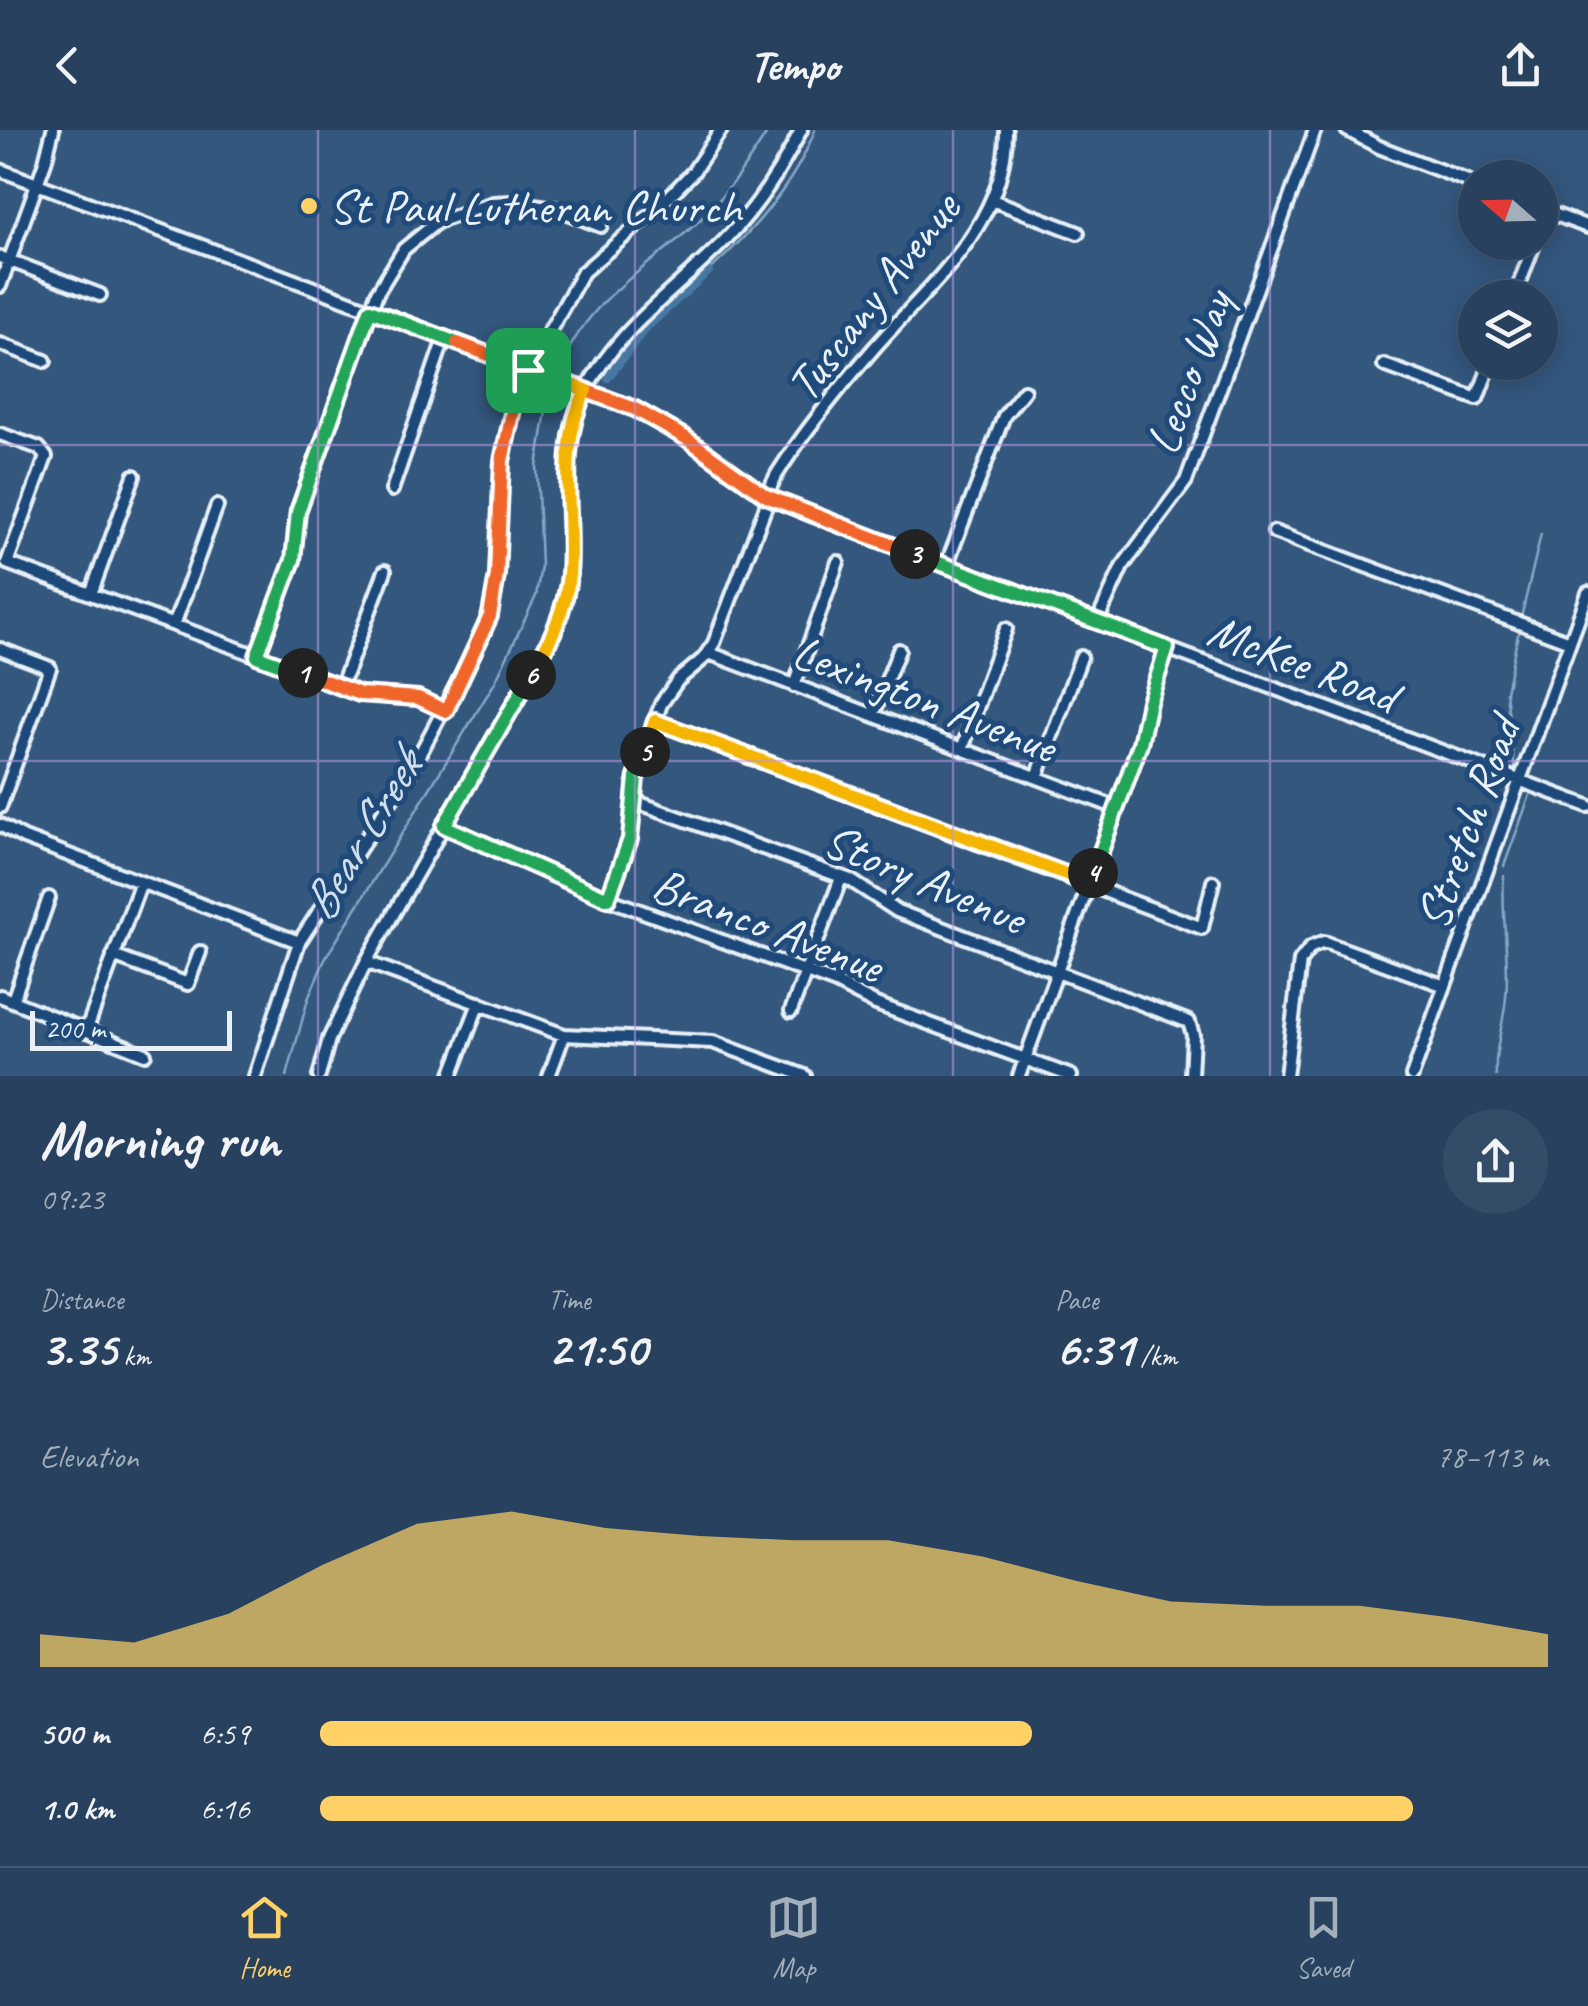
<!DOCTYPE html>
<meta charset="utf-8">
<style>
:root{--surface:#27415e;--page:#334c67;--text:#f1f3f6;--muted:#a4afbc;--line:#435a73;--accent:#ffd166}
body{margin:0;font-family:Caveat,sans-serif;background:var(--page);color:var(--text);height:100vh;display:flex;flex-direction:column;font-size:38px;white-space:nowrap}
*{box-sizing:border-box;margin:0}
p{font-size:32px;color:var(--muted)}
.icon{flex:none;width:55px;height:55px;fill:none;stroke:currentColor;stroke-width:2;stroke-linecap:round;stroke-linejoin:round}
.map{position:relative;height:946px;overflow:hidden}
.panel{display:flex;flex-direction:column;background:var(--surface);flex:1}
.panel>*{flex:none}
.needle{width:65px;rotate:290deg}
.tools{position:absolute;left:1458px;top:30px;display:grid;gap:20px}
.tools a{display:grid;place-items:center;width:100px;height:100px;border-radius:50%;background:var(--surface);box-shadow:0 5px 25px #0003,0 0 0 2px var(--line);font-size:50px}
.scale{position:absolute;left:30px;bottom:25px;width:202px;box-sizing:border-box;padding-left:10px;border:5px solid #e8f1f8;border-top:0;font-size:28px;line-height:35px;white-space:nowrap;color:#e8f1f8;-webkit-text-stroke:8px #1f4a7a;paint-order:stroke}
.pin{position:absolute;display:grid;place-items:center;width:85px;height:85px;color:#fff;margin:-42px;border-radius:20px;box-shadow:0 5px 15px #0006}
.km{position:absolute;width:50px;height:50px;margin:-25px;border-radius:50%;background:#222;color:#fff;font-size:28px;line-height:50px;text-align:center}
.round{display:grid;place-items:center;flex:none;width:105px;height:105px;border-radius:52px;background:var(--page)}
.head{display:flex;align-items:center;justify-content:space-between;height:170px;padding:0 40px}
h1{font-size:55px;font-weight:800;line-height:75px}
.metrics{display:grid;grid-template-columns:repeat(3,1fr);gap:15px;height:170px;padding:10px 40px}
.metrics div{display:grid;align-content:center}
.metrics b{font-size:50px;font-weight:800}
.metrics small{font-size:28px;font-weight:400}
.metrics p{font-size:28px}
.chart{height:280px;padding:20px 40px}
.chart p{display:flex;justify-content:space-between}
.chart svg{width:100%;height:180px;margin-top:10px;fill:var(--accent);opacity:.7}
ul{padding:0 40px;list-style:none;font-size:32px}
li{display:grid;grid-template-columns:160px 120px 1fr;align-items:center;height:75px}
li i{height:25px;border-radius:12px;background:var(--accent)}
header{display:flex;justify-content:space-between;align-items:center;height:130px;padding:0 40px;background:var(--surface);font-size:45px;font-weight:800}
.tabs{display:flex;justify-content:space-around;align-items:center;height:140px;border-top:2px solid var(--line);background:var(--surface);font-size:28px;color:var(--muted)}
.tabs a{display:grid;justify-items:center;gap:5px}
.tabs .selected{color:var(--accent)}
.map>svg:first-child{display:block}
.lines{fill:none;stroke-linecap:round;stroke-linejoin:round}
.stream{stroke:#87a8c5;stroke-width:2.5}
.canal{stroke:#4678a3;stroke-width:8}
.minor-casing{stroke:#e8f1f8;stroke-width:18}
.minor{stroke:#1f4a7a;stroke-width:10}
.split-1-casing{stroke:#fff;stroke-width:20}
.split-2-casing{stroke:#fff;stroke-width:20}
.split-3-casing{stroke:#fff;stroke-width:20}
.split-4-casing{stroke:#fff;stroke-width:20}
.split-5-casing{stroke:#fff;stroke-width:20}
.split-6-casing{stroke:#fff;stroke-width:20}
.split-7-casing{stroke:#fff;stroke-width:20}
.split-1{stroke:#f0652b;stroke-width:12}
.split-2{stroke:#22a559;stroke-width:12}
.split-3{stroke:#f0652b;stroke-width:12}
.split-4{stroke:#22a559;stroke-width:12}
.split-5{stroke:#f5b400;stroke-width:12}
.split-6{stroke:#22a559;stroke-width:12}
.split-7{stroke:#f5b400;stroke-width:12}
.grid{fill:none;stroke:#b798de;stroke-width:2.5;stroke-opacity:0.55}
.poi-dot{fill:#ffd166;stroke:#1f4a7a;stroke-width:4}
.labels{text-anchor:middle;stroke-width:10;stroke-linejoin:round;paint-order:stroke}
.poi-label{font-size:48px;fill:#e8f1f8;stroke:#1f4a7a;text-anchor:start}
.street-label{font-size:48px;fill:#e8f1f8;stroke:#1f4a7a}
.water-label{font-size:50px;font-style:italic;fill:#d0dfeb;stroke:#1f4a7a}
</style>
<header><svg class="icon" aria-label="back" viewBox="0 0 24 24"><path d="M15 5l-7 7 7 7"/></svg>Tempo<svg class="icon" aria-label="share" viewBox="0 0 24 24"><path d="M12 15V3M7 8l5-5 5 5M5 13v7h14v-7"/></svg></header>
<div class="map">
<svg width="1588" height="946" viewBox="0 0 1588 946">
<rect width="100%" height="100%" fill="#34577e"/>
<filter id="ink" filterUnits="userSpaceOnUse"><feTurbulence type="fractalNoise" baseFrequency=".01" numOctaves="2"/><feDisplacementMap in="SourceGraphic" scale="20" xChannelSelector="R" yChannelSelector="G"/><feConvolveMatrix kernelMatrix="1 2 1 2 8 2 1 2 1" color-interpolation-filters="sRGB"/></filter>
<g filter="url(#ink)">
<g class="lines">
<path class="stream" d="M709,141C752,102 794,56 815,0
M557,246C586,166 646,142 703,87C728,63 750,30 769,0
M1521,488L1541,404
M1515,641L1506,562L1518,504
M1504,736L1530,665
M287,946L308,869L325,829L494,554L536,466L541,436L537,336L547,275L554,253
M1496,946C1494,918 1504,894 1506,867C1510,830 1501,787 1504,746"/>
<path class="canal" d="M608,248L645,199L709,141"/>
<defs>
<path id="minor" d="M1347,0L1379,17L1475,54
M0,40L635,279L686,308L766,366L809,384L1588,676
M992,70L1078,103
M1540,79L1588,97
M1540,97L1546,81
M0,127L100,165
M0,156L45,32L53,0
M1514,168L1535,112
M0,214L45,231
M1384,235L1477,269L1491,232
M0,304L39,318L46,327L7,433L360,564L418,568L445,581
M392,360L444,209
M1274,402L1570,512
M946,436L1004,286L1024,261
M91,464L134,346
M1097,492L1122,437L1186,351L1315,0
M174,495L217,376
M0,519L50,538L0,677
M709,523L1117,678
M257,526L293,431L297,382L377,163L404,119L437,92L493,73L512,72L555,78L601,96
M794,556L838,432
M341,557L385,441
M873,585L899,520
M655,591L1202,798L1213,752
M962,619L1006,499
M1037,647L1081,527
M634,671L850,750L897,781L1189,892L1193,905L1191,946
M0,695L24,708L299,812
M445,696L608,769L836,853L876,874L1071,946
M608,769L630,709L635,648L661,574L678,550L703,529L714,513L766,376V366L777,344C805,300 841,256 875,217C931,153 1007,93 1006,0
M113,826L188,854L200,822
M366,832L564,905L713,912L805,946
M0,866L145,924
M13,870L49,768
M791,881L841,748
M86,901L141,752
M255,946L299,812L414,635L481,509L489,485L497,445L502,331L514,274L528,239L583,142L658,78L693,42L721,0
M319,946L329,909L366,832L554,503C561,483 567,464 569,444C573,384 556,319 584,263C618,197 678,159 728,107C758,76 782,38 801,0
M451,946L479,873
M549,946L564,905
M1019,946L1140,614L1149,571L1167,518
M1286,946L1300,831L1311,817L1324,812L1445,856
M1412,946L1588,463"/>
</defs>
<use href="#minor" class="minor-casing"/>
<use href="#minor" class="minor"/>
</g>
</g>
<g class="lines" filter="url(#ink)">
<defs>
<path id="split-1" d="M303,543L360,564L418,568L446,581L490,486L497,445L502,331L514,274L528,240"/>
<path id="split-2" d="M303,543L257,526L293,430L298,382L370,180L457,213"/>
<path id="split-3" d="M457,213L635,279L686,308L766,366L915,424"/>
<path id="split-4" d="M915,424L1167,518L1149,572L1140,614L1093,743"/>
<path id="split-5" d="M645,622L655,591L1090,753L1093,743"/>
<path id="split-6" d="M531,545L444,696L608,769L630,709L636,648L645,622"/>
<path id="split-7" d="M528,240L586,260C556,318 574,382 569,444C566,481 549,513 531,545"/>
</defs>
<use href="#split-1" class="split-1-casing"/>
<use href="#split-2" class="split-2-casing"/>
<use href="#split-3" class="split-3-casing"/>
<use href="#split-4" class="split-4-casing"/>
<use href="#split-5" class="split-5-casing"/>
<use href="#split-6" class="split-6-casing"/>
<use href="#split-7" class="split-7-casing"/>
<use href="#split-1" class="split-1"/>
<use href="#split-2" class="split-2"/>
<use href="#split-3" class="split-3"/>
<use href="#split-4" class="split-4"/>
<use href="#split-5" class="split-5"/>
<use href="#split-6" class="split-6"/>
<use href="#split-7" class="split-7"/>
</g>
<path class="grid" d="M318,0V946M635,0V946M953,0V946M1270,0V946M0,315H1588M0,631H1588"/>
<circle class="poi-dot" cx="309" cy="76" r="10"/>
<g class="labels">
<g class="poi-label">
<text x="329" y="93">St Paul Lutheran Church</text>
</g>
<g class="street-label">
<text transform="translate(872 166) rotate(-52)" y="17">Tuscany Avenue</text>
<text transform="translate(1188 242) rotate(-70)" y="17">Lecco Way</text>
<text transform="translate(1303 532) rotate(21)" y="17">McKee Road</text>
<text transform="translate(925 568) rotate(21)" y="17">Lexington Avenue</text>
<text transform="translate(1467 693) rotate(-70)" y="17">Stretch Road</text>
<text transform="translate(925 748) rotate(23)" y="17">Story Avenue</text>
<text transform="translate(768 794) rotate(21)" y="17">Branco Avenue</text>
</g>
<g class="water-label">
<text transform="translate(360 705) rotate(-59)" y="18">Bear Creek</text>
</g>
</g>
</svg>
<div class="tools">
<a><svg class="needle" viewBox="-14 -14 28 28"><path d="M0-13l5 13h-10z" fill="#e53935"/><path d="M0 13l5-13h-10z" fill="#a4afbc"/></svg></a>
<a><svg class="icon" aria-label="layers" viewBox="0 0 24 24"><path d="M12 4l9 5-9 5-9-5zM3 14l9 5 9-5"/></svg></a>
</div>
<div class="scale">200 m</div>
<div class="pin" style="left:528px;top:240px;background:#1e9e55"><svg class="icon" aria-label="arrive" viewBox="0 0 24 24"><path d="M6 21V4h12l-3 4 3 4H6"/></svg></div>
<b class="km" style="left:303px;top:543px">1</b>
<b class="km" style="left:915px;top:424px">3</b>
<b class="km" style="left:1093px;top:743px">4</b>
<b class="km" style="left:645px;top:622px">5</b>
<b class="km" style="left:531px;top:545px">6</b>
</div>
<section class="panel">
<div class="head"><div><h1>Morning run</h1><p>09:23</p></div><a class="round"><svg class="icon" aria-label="share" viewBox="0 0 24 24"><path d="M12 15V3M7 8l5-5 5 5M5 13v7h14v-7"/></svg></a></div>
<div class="metrics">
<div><p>Distance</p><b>3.35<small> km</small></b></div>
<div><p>Time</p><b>21:50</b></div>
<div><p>Pace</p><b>6:31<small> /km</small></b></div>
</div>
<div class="chart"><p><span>Elevation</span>78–113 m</p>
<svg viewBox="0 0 160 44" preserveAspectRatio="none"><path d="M0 44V36L10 38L20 31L30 19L40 9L50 6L60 10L70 12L80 13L90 13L100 17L110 23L120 28L130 29L140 29L150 32L160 36V44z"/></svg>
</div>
<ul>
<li><b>500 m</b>6:59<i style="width:58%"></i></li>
<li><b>1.0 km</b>6:16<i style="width:89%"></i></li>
</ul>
</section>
<nav class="tabs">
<a class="selected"><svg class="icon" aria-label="home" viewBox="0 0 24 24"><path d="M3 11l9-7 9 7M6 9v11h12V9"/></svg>Home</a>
<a><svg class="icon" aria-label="map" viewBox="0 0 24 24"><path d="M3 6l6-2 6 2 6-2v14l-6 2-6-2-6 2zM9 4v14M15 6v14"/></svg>Map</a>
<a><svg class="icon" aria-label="saved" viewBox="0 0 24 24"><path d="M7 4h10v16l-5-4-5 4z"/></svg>Saved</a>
</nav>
